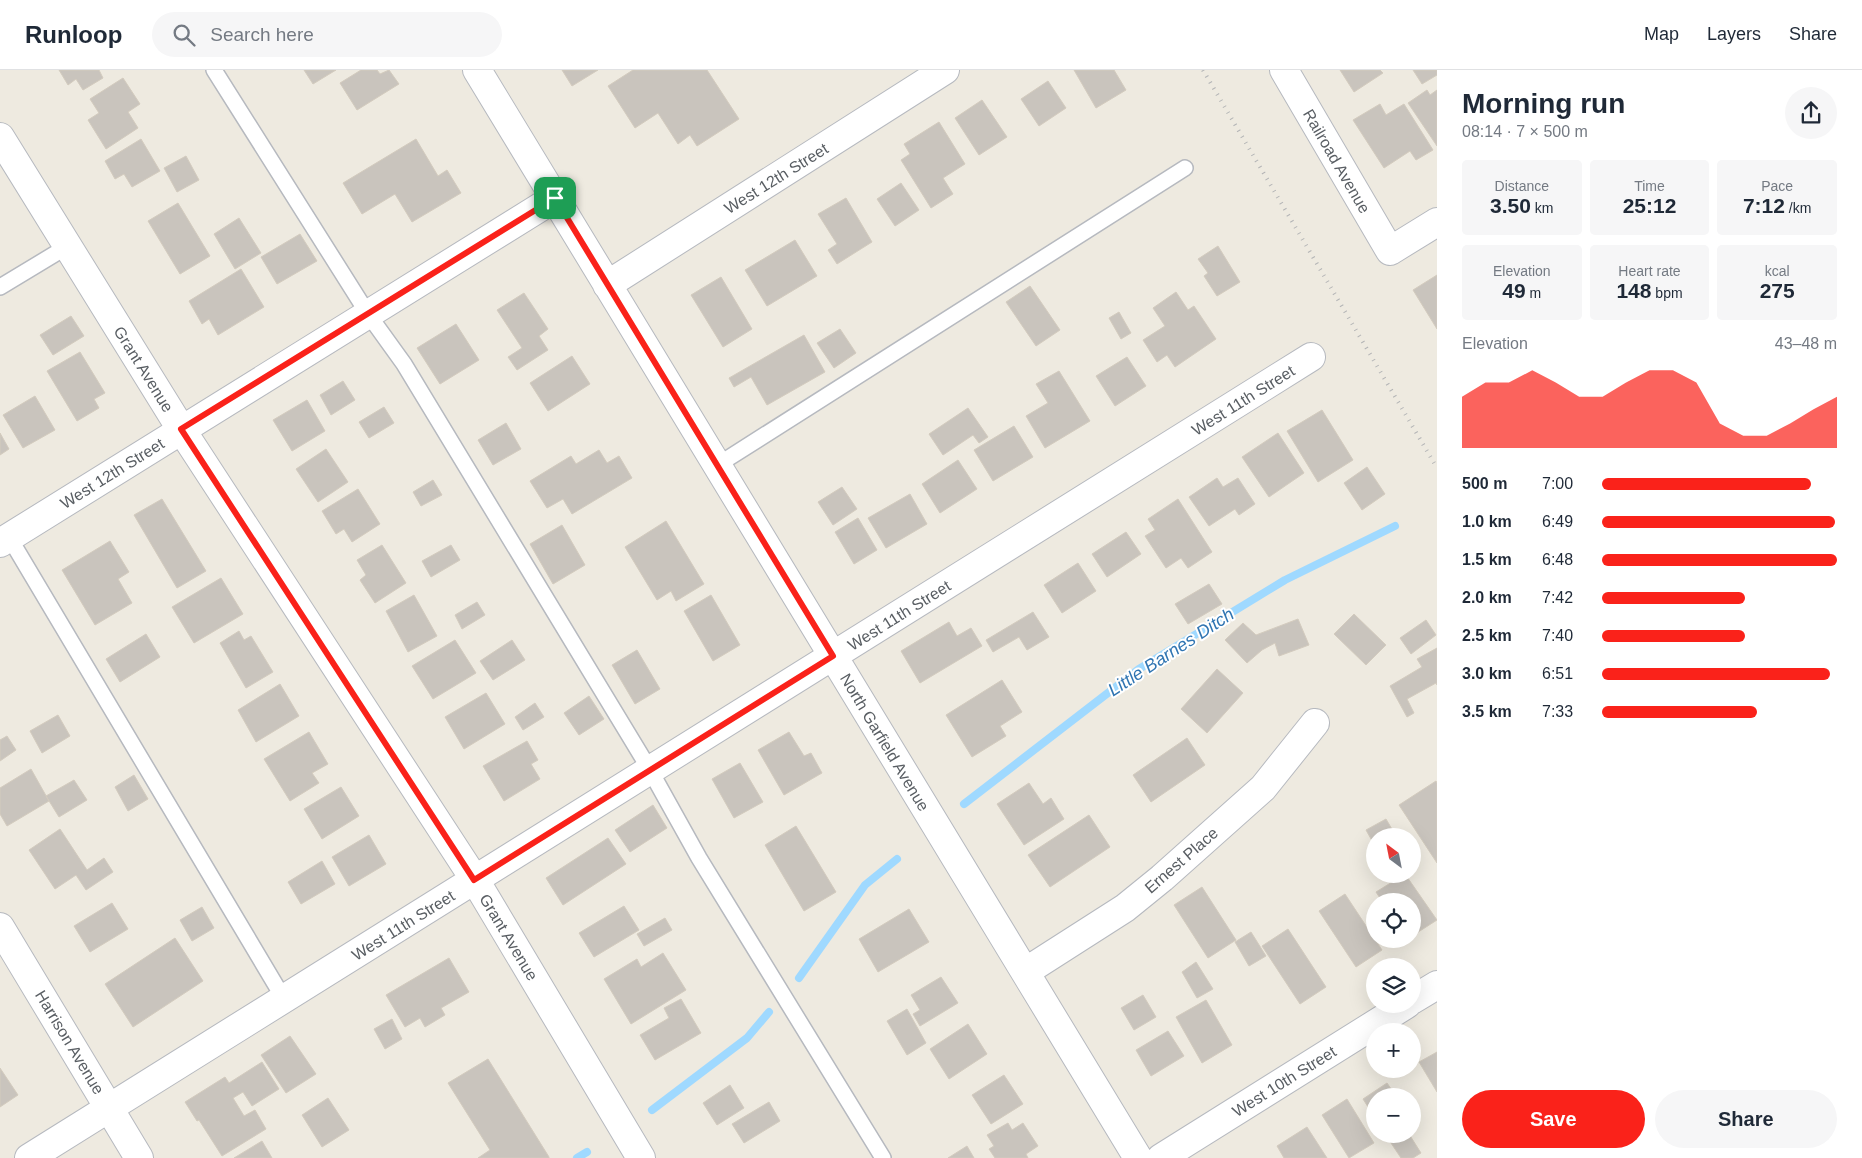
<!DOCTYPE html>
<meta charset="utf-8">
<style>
:root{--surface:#fff;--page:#f6f6f7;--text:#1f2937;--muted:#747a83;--line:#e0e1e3;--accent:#fa221a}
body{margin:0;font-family:Arial,sans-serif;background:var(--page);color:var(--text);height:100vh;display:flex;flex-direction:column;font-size:19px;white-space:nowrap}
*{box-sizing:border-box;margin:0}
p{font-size:16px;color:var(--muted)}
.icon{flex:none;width:28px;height:28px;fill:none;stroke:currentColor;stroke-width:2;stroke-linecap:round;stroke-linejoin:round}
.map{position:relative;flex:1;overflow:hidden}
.side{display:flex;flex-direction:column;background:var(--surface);width:425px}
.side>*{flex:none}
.needle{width:32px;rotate:328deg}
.tools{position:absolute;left:1366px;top:758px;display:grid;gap:10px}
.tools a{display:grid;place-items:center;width:55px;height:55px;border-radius:50%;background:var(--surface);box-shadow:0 5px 20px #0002;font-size:25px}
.pin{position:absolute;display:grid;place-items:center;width:42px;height:42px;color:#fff;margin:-21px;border-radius:10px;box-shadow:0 2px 8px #0006}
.round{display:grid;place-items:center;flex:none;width:52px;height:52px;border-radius:26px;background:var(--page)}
.overview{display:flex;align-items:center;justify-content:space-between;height:85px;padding:0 25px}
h1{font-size:28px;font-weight:800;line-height:38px}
.stats{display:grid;grid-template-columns:repeat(3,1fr);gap:8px;height:85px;padding:5px 25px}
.stats div{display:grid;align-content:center;border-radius:5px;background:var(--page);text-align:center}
.stats b{font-size:21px;font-weight:800}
.stats small{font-size:14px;font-weight:400}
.stats p{font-size:14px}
.chart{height:140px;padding:10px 25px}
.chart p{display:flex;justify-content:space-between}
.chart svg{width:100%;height:90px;margin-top:5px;fill:var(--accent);opacity:.7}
.action{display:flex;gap:10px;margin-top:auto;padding:10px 25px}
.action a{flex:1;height:58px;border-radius:30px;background:var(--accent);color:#fff;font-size:20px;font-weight:800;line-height:58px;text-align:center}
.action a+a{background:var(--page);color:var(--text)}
ul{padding:0 25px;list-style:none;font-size:16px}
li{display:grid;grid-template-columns:80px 60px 1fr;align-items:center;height:38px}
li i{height:12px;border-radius:6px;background:var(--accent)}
header{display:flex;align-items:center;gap:30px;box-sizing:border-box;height:70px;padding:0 25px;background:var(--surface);border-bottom:1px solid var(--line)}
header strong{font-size:24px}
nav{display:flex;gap:28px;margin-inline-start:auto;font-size:18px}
.search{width:350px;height:45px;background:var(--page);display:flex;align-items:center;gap:12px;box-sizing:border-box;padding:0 18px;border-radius:28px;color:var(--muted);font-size:19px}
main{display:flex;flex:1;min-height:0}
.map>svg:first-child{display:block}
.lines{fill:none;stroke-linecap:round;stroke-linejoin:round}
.stream{stroke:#9fd9ff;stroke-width:8}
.building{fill:#c9c4bd;stroke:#d3cbbe}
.service-casing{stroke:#b6b9bf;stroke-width:18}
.minor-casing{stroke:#b6b9bf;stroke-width:30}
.service{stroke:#fff;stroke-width:15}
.minor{stroke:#fff;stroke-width:28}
.rail{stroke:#b4b5b6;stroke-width:4;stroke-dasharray:1 6;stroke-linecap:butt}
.route-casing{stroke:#fff;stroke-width:10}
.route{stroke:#fa221a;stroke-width:6}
.labels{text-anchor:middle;stroke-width:4;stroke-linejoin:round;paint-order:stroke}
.street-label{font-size:16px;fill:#595e63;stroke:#fff}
.water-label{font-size:18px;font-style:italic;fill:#3075b2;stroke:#fff}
</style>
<header>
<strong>Runloop</strong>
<div class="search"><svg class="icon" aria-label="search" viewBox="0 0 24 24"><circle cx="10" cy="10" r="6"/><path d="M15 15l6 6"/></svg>Search here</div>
<nav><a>Map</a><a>Layers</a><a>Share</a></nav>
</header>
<main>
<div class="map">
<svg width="1437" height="1088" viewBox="0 0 1437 1088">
<rect width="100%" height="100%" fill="#eeeae0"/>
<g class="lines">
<path class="stream" d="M964,734L1139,599L1285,510L1395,456
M799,908L865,815L897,789
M652,1040L747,968L769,942
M577,1088L587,1082"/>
</g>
<path class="building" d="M59,0H99L103,8L83,20L76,9L68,15Z
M304,0H336L313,14Z
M361,0H377L380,4L389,0L399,14L357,40L340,13Z
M562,0H598L572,16Z
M633,0H707L739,49L697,76L690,65L678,74L658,43L635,58L608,16Z
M1074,0H1114L1126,20L1096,38Z
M1340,0H1380L1383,3L1354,22Z
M1413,0H1437V5L1422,14Z
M123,8L140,34L128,42L138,58L106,79L88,50L99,43L90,29Z
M1048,11L1066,38L1039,56L1021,29Z
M1427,20L1430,25L1437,20V76L1408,33Z
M982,30L1007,67L979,85L955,48Z
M1380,34L1386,45L1404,34L1433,80L1416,90L1410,81L1384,98L1353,50Z
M939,52L965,94L943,108L953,124L931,138L901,90L910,84L904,74Z
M141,69L160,101L132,117L124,104L115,109L105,91Z
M416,69L438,106L447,100L461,123L412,152L395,124L362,144L343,113Z
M186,86L199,110L177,122L164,98Z
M901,113L919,140L895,156L877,129Z
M846,128L872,172L837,194L828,180L837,174L818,144Z
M178,133L210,186L180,204L148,151Z
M239,148L261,183L235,199L214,164Z
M300,164L317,191L277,214L261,187Z
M795,170L817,206L767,236L745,200Z
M1218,176L1240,212L1217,226L1204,206L1208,203L1198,189Z
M241,199L264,237L218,265L209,249L202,254L189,231Z
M1437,205V259L1413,220Z
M721,207L752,259L723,277L691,225Z
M1030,216L1060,260L1036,276L1006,232Z
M1176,222L1188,240L1194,236L1216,269L1175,297L1167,285L1157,292L1143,270L1165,256L1153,238Z
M524,223L548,259L539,266L548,280L517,300L508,287L522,278L497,240Z
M1119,242L1131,263L1121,269L1109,248Z
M71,246L84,266L53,285L40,265Z
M456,254L479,290L440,314L417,278Z
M840,259L856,283L834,298L817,273Z
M804,265L825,302L767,335L751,307L734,317L729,308Z
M80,282L105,323L94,329L99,338L77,351L47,301Z
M572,286L590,314L548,341L530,313Z
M1127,287L1146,316L1115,336L1096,306Z
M1059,301L1090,351L1045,378L1026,346L1048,333L1036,314Z
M343,311L355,330L331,345L320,325Z
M35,326L55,360L23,378L3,345Z
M307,330L325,361L292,381L273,350Z
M384,337L394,353L369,368L359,352Z
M968,338L988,367L979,373L973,365L943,385L929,364Z
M1322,340L1353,390L1318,412L1287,361Z
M506,353L521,379L493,395L478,370Z
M1014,356L1033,387L993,411L974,380Z
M0,363L9,379L0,385Z
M1278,363L1304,403L1269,427L1242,387Z
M326,379L348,412L318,432L296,399Z
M599,380L607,393L619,386L632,408L572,444L563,429L547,438L530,411L571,386L576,394Z
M958,390L977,419L940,443L922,414Z
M1367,397L1385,424L1362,440L1344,413Z
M1217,408L1223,417L1238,408L1255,434L1239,445L1235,439L1209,456L1189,427Z
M433,410L442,425L421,436L413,422Z
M842,417L857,439L833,455L818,432Z
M358,419L380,454L352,472L344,459L336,464L322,441Z
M910,424L927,454L886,478L868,448Z
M162,429L206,501L177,518L134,445Z
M1178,429L1212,482L1188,498L1181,488L1166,498L1145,466L1155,460L1148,449Z
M858,448L877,480L854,494L835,462Z
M666,451L704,514L676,531L671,521L657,530L625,477Z
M562,455L585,495L553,514L530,474Z
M1126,462L1141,484L1107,507L1092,484Z
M110,471L129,502L118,509L132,533L95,555L62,500Z
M382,475L406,513L375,533L360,510L366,505L357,490Z
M451,475L460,490L431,507L422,491Z
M1078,493L1096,521L1062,543L1044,515Z
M221,508L243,544L194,573L172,537Z
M1209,514L1222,534L1188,554L1175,534Z
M414,525L437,566L408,582L386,541Z
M711,525L740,575L713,591L684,541Z
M477,532L485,545L462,559L455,545Z
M1033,542L1049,567L1027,580L1019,567L993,582L986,570Z
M1354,544L1386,575L1366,595L1334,564Z
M1298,549L1309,575L1279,586L1275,573L1262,580L1247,593L1225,570L1243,553L1256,565Z
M1426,550L1436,565L1411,584L1400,568Z
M949,552L957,566L971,558L982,576L920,613L901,581Z
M239,561L244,570L251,566L273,602L246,618L220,573Z
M146,564L160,587L120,612L106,589Z
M455,570L476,603L433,629L412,596Z
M512,570L525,590L493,610L480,591Z
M1437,578V615L1436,613L1407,629L1414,643L1407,647L1390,616L1422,597L1417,589Z
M637,580L660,619L635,634L612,595Z
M1217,599L1243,623L1207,663L1181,639Z
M1002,610L1022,642L1000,656L1006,666L972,687L946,645Z
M280,614L299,646L256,672L238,640Z
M486,623L505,654L464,679L445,647Z
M589,626L604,649L579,665L564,643Z
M535,633L544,647L523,660L515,647Z
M58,645L70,666L42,683L30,661Z
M309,662L328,694L312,703L319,713L290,731L264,689Z
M789,662L804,686L811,683L822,703L784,725L758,680Z
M7,666L16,680L0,691V670Z
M1187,668L1205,695L1151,732L1133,705Z
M527,671L538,690L531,694L540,709L504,731L483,696Z
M740,693L763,732L734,748L712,709Z
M31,699L49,731L7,756L0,744V718Z
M134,705L148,729L128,741L115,717Z
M74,710L87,730L59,747L46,726Z
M1436,711L1437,713V793L1399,735Z
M1029,713L1043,734L1051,728L1064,749L1024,775L997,734Z
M341,717L359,746L322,769L304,739Z
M653,735L667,758L630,782L615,760Z
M1089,745L1110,777L1050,817L1028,785Z
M1386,749L1396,766H1375V776L1366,760Z
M796,756L836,822L804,841L765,775Z
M60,759L87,800L104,788L113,802L86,820L76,805L55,819L29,780Z
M369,765L386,794L349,816L332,787Z
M608,768L626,794L563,835L546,808Z
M322,791L335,814L301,834L288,812Z
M1405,804L1437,850L1412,866V831H1382L1376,822Z
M1202,817L1236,870L1208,888L1174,835Z
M1345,824L1382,880L1356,897L1319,841Z
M112,833L128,859L90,882L74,856Z
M624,836L639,860L594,887L579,863Z
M202,837L214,858L192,871L180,850Z
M909,839L929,872L878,902L859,869Z
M665,848L672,860L644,876L637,864Z
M1288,859L1326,917L1300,934L1262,876Z
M1251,862L1266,886L1249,896L1235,872Z
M175,868L203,911L133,957L105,914Z
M663,883L686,920L631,954L604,909L637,889L641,897Z
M449,888L469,922L441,938L445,945L425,957L420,948L405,957L386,925Z
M1196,892L1213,919L1197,928L1182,902Z
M941,907L958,933L920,956L913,944L920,940L911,925Z
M1143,925L1156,947L1134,960L1121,938Z
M681,929L701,963L655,990L640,965L669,948L664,938Z
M1206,930L1232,975L1202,993L1176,947Z
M907,939L926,973L907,985L887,951Z
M392,949L402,969L385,979L374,959Z
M968,954L987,984L949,1009L930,979Z
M1168,961L1184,986L1151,1006L1136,980Z
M290,966L316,1004L286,1023L261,985Z
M1437,982V1022L1419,992Z
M488,989L549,1087V1088H478L490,1080L448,1013Z
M262,992L279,1019L252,1036L243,1022L233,1028L244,1046L255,1040L266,1059L222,1086L199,1050L197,1051L185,1032L225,1007L229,1013Z
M0,998L18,1025L0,1037Z
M1004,1005L1023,1034L991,1054L972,1025Z
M1387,1013L1396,1026H1375V1048L1363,1029Z
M730,1015L744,1038L717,1055L703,1033Z
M328,1028L349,1060L322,1077L302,1045Z
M1347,1029L1374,1073L1349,1088L1322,1045Z
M769,1032L780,1051L744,1073L732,1054Z
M1008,1053L1012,1060L1023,1053L1038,1076L1026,1084L1028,1088H995L989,1079L994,1076L987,1065Z
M1307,1057L1327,1088H1284L1277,1076Z
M1385,1064H1409L1421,1083L1413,1088H1401Z
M262,1071L272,1088H234Z
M967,1076L974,1088H948Z"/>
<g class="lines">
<defs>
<path id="service" d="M214,0L368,244L404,294L650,700L699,788L883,1088
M0,217L68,176
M716,396L1185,98
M9,467L284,929"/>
<path id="minor" d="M477,0L1138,1088
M1284,0L1390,181L1437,152
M0,67L181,359L475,810L641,1088
M607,215L945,0
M0,473L555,128
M0,857L139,1088
M1025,902L1125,838L1162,808L1263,718L1315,653
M1412,930L1437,915
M29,1088L1311,287
M1161,1088L1407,934"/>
</defs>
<use href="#service" class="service-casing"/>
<use href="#minor" class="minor-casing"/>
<use href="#service" class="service"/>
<use href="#minor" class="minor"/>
<path class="rail" d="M1203,0L1437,398"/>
</g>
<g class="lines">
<defs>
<path id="route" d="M555,128L833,586L474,810L181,359Z"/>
</defs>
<use href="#route" class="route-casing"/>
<use href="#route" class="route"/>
</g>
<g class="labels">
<g class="street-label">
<text transform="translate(1337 91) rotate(60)" y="6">Railroad Avenue</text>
<text transform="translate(776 108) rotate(-32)" y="6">West 12th Street</text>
<text transform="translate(144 299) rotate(58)" y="6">Grant Avenue</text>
<text transform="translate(1243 330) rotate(-32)" y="6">West 11th Street</text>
<text transform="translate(112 403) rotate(-32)" y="6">West 12th Street</text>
<text transform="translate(899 545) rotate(-32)" y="6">West 11th Street</text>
<text transform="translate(885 672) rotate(59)" y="6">North Garfield Avenue</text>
<text transform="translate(1181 790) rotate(-41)" y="6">Ernest Place</text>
<text transform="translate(403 855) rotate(-32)" y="6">West 11th Street</text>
<text transform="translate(509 867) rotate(59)" y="6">Grant Avenue</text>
<text transform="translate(70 972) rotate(59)" y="6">Harrison Avenue</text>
<text transform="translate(1284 1011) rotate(-32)" y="6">West 10th Street</text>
</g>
<g class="water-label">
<text transform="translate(1171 582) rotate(-33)" y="6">Little Barnes Ditch</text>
</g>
</g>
</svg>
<div class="tools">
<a><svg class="needle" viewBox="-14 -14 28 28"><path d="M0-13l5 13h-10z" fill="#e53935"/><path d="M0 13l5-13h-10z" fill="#747a83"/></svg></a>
<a><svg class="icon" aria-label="locate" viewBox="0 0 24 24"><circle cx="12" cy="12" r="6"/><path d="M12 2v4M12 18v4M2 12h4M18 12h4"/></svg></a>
<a><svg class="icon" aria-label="layers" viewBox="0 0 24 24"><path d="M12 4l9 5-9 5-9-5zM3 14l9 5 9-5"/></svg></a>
<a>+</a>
<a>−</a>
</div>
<div class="pin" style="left:555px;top:128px;background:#1e9e55"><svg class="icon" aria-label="arrive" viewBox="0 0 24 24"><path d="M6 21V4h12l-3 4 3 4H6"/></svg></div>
</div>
<section class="side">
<div class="overview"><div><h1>Morning run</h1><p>08:14 · 7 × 500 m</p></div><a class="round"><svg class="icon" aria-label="share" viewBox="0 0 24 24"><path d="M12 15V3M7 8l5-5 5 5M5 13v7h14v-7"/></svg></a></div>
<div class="stats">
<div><p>Distance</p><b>3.50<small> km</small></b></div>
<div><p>Time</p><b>25:12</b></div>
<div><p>Pace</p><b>7:12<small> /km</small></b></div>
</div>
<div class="stats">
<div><p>Elevation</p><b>49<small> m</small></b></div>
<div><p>Heart rate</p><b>148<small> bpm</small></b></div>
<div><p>kcal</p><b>275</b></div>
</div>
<div class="chart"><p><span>Elevation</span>43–48 m</p>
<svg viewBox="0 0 160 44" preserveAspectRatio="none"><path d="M0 44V19L10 12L20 12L30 6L40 12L50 19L60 19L70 12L80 6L90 6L100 12L110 32L120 38L130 38L140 32L150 25L160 19V44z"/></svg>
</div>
<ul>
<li><b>500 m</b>7:00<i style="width:89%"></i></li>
<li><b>1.0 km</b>6:49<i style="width:99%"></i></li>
<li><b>1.5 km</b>6:48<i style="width:100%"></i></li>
<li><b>2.0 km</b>7:42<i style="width:61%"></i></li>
<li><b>2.5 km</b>7:40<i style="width:61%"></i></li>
<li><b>3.0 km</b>6:51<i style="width:97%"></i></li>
<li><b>3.5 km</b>7:33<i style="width:66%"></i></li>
</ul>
<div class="action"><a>Save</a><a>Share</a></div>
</section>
</main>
